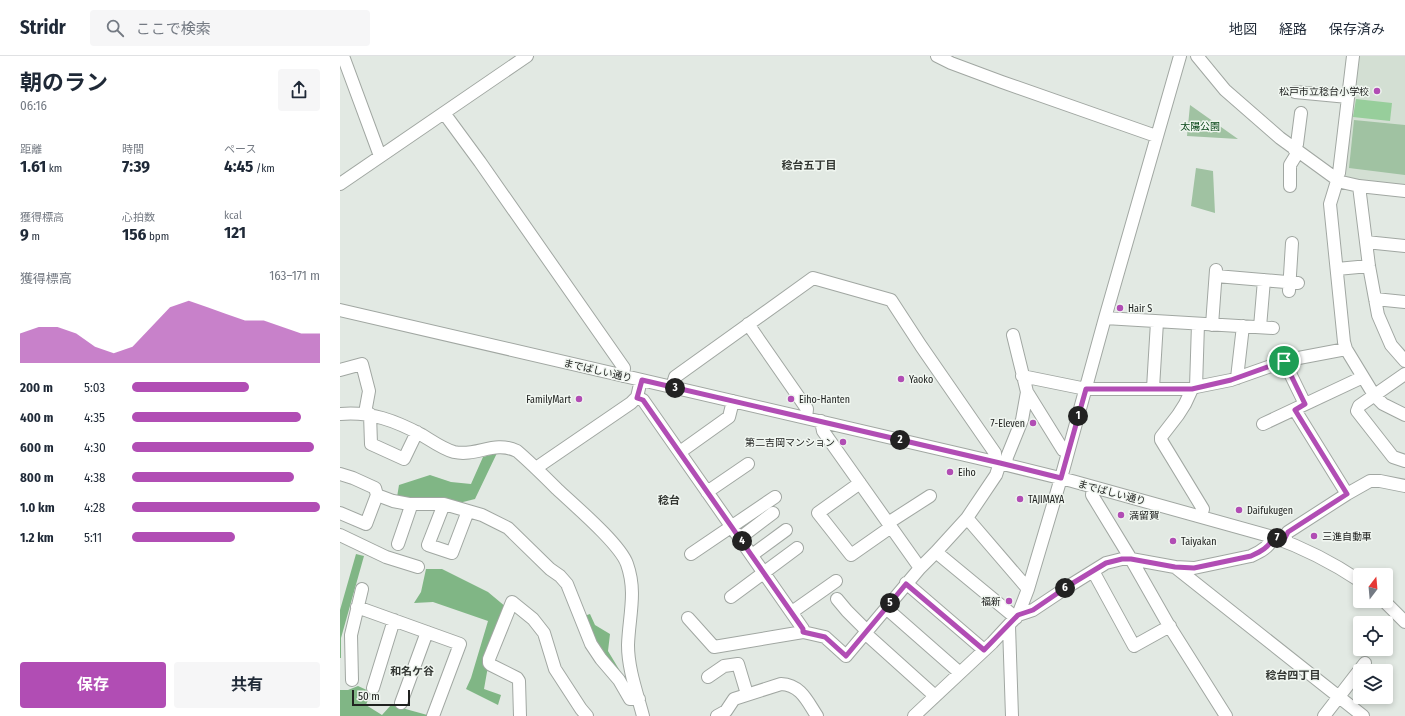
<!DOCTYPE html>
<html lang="ja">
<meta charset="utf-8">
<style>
:root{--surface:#fff;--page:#f6f6f7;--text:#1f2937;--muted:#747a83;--line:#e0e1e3;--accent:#b14db4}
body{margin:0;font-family:"Fira Sans Condensed","Noto Sans JP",sans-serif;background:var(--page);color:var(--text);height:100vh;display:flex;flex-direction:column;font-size:15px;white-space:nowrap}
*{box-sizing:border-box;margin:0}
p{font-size:13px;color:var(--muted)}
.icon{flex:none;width:22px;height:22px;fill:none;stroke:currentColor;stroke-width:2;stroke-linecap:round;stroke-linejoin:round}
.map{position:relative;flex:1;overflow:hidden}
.details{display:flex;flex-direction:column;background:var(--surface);width:340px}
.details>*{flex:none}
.needle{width:26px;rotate:16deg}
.controls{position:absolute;left:1013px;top:512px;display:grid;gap:8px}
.controls a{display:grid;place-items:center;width:40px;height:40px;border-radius:4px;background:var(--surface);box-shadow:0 2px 6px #0003;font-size:20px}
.scale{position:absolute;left:12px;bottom:10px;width:58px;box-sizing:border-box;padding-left:4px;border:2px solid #202220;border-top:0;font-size:11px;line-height:14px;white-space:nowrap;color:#202220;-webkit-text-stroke:3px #f0f6f0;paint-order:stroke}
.pin{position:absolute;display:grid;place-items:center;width:34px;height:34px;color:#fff;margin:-17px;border:2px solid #fff;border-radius:50%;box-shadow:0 1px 4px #0007}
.km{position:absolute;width:20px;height:20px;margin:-10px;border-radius:50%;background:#222;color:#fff;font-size:11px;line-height:20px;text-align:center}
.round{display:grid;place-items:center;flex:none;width:42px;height:42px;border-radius:4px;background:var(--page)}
.overview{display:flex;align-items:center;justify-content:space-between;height:68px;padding:0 20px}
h1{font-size:22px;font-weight:700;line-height:30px}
.stats{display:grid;grid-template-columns:repeat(3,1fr);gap:6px;height:68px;padding:4px 20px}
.stats div{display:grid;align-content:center}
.stats b{font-size:17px;font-weight:700}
.stats small{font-size:11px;font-weight:400}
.stats p{font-size:11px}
.chart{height:112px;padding:8px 20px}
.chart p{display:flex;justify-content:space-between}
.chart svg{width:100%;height:72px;margin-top:4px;fill:var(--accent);opacity:.7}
.primary-button{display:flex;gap:8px;margin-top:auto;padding:8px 20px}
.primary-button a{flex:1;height:46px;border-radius:4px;background:var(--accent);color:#fff;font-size:16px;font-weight:700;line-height:46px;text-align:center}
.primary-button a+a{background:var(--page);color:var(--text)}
ul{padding:0 20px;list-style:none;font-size:13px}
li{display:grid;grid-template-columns:64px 48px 1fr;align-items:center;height:30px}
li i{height:10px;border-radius:5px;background:var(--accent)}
header{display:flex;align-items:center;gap:24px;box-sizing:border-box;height:56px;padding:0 20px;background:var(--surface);border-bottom:1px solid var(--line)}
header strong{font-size:19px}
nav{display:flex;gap:22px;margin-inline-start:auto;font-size:14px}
.search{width:280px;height:36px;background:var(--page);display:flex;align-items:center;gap:10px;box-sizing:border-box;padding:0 14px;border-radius:4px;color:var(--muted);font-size:15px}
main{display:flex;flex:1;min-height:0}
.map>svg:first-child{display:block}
.built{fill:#d3dfd3}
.green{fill:#a0c2a2}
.forest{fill:#80b685}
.water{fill:#97ce9b}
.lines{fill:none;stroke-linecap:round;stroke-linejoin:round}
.minor-casing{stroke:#a1a7a2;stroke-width:14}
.minor{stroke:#fff;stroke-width:12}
.route-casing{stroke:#fff;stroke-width:8}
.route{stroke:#b14db4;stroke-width:5}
.poi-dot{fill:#b14db4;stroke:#f0f6f0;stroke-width:1.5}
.labels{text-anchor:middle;stroke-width:3;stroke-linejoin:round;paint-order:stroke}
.poi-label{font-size:10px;fill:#202220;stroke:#f0f6f0;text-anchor:start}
.park-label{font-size:10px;fill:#044314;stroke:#f0f6f0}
.street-label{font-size:10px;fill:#202220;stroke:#f0f6f0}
.neighbourhood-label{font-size:11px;font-weight:bold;fill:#333733;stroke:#f0f6f0}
</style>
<header>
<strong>Stridr</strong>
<div class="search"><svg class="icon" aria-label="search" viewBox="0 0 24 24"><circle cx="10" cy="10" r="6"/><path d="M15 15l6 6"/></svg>ここで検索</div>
<nav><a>地図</a><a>経路</a><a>保存済み</a></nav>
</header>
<main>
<section class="details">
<div class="overview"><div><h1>朝のラン</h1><p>06:16</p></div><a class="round"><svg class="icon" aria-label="share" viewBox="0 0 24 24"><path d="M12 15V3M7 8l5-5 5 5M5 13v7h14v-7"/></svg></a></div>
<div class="stats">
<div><p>距離</p><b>1.61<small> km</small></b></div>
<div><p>時間</p><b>7:39</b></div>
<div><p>ペース</p><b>4:45<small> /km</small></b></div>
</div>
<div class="stats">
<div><p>獲得標高</p><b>9<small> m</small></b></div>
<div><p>心拍数</p><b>156<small> bpm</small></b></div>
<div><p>kcal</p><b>121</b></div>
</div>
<div class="chart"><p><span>獲得標高</span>163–171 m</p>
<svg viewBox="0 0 160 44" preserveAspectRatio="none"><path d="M0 44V26L10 22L20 22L30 26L40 34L50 38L60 34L70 22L80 10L90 6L100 10L110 14L120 18L130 18L140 22L150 26L160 26V44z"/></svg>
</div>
<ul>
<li><b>200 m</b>5:03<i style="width:62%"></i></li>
<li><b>400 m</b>4:35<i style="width:90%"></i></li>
<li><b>600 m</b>4:30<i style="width:97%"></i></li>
<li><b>800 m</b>4:38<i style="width:86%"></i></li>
<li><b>1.0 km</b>4:28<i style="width:100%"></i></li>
<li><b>1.2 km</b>5:11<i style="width:55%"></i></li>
</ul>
<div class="primary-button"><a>保存</a><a>共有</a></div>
</section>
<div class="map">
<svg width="1065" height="660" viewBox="0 0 1065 660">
<rect width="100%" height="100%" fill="#e2e9e3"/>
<path class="built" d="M1014,0H1065V132L1003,124Z"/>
<path class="green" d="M850,49L898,83L847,80Z
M1014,64L1065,69V119L1009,112Z
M856,112L873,115L875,157L851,150Z"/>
<path class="forest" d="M157,397L135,443L119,447L57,441L59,429L90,419L111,426L131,428L143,401Z
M16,498L24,500L1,582V602H0V554Z
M86,513H102L148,536L166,551L147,616L144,633L161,639L158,649L126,633L131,622L148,565L93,546L74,547L81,536Z
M250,558L255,569L270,578L268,595L280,615L287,630L254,587L244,560Z
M18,630L31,636L26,649L42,659L51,649L91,660H0V634H8Z"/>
<path class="water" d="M1016,43L1052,47L1050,65L1013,61Z"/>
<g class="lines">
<defs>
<path id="minor" d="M3,0L40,100
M597,0L611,7L662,26L816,80
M857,0L885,34L940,82L995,122L997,125L1019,130L1065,135
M955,36L1008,41
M104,57L140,106L284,312L283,320
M954,93L957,88L961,57
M995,122L999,117L1013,0
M997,125L990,148L1004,286L1006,293L1034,339L1043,348L1065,359
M0,128L187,0
M950,130V109L958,96
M1019,130L1029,210L1038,259L1051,289L1065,305
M1026,186L1065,190
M997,213L1029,210
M876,220L958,227
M949,235L952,187
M1035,243L1065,246
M0,254L655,406L732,425L933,481C964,492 993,507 1020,525
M765,262L933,272
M408,268L467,353L466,362
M872,269L876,214
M920,271L924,224
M944,305L965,348
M0,314L22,308L29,335L25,357
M1065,318L1019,350L1017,355L1053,401L1065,405
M682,320L746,333H852L856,331L891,324L948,304L1006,293
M897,322L903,270
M301,324L297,341L303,344L463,573V576L485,581L506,600L580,512L596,496L627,462L656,419L660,407
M332,331L335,321L473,222L551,244L581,290L655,397V406
M856,331L858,268
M813,332L817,266
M852,333L845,348L838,359L821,381V384L863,453L861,460
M687,336L723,394L728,396
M955,354L1007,438
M0,358C30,355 56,365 82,379C92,385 103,393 114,396C137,401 154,384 177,395C191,407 204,420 217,433C234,449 280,488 287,508C297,536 289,560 288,589C288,613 297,637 303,660
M30,358L31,388L64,403L77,376
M481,365L483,375L580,512
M923,368L1023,321
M340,396L389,361L393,345
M666,408L667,401L682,364L687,336L673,279
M196,412L291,347L297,341
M0,418L13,422L35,432L37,439L53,445L69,448H104L142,459L168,472L210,513L220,520L227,528L251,588L261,603L279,624L290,643H299
M520,427L478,457L511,499L551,471
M753,431L752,439L791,503L828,568L886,660
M367,436L408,408
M104,448L88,489L112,497L128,455
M0,457L26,468L37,439
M627,462L688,533
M548,467L590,440
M0,479L46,501L78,511
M400,482L433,457
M944,484L948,476L1007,438L1030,425H1040L1065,430
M58,488L70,453L69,448
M596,496L676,562
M351,498L435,441
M412,499L446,474
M835,511L854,512L911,500C920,496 930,491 933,481
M753,515L794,590L830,570
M566,527L644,594
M391,541L457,492
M497,543L507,555L527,575
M1044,545L1065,566
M17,551L120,588L93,660
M546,552L620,617
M452,556L496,525
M678,559L693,554L729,530L766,507L782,503H791L835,511L1023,660
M348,562L374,591L463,576
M669,570L672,660
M525,577L595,640
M368,621L384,610L398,608L407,638
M12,624L11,579L22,533
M33,632L54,564
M61,647L87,576
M180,660L179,625L177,622L151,609L149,607V603L172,546L193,563L204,577L215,613L241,653L247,660
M377,660L386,655L394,643L441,628C461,629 467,645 477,660
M574,660L652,587L678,559L688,533L721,422L765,262L840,0
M984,660L1025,607"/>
</defs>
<use href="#minor" class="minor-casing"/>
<use href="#minor" class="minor"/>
</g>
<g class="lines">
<defs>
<path id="route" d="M944,305L965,348L955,354L1007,438L948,476L944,484L933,481C930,491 920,496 911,500L854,512L835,511L791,503H782L766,507L728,530L693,554L678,559L644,594L566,528L506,600L485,581L463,576V573L303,344L297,342L302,324L660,407L721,422L746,333H852L891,324Z"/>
</defs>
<use href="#route" class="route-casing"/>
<use href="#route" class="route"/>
</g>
<g class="poi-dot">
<circle cx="1037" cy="35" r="4"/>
<circle cx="780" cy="252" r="4"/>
<circle cx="561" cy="323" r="4"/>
<circle cx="239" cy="343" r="4"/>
<circle cx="451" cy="343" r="4"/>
<circle cx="693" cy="367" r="4"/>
<circle cx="503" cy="386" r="4"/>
<circle cx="610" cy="416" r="4"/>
<circle cx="680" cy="443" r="4"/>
<circle cx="899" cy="454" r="4"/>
<circle cx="781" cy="459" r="4"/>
<circle cx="974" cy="480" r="4"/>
<circle cx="833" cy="485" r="4"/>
<circle cx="669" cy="545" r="4"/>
</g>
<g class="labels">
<g class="poi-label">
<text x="1029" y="39" text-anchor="end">松戸市立稔台小学校</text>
<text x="788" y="256">Hair S</text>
<text x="569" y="327">Yaoko</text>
<text x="231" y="347" text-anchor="end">FamilyMart</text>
<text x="459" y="347">Eiho-Hanten</text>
<text x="685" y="371" text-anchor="end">7-Eleven</text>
<text x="495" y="390" text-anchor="end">第二吉岡マンション</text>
<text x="618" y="420">Eiho</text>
<text x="688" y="447">TAJIMAYA</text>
<text x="907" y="458">Daifukugen</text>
<text x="789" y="463">満留賀</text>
<text x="982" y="484">三進自動車</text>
<text x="841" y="489">Taiyakan</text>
<text x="661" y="549" text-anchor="end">福新</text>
</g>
<g class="park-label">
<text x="860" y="74">太陽公園</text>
</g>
<g class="street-label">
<text transform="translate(258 314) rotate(13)" y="4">までばしい通り</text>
<text transform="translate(772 436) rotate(15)" y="4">までばしい通り</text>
</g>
<g class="neighbourhood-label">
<text x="469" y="113">稔台五丁目</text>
<text x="329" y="448">稔台</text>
<text x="72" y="619">和名ケ谷</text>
<text x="953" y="623">稔台四丁目</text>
</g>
</g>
</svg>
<div class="controls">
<a><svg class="needle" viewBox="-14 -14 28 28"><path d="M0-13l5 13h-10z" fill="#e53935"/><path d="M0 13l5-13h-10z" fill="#747a83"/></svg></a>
<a><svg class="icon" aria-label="locate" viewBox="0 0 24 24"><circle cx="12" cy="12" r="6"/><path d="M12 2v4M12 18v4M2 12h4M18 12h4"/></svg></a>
<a><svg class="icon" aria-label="layers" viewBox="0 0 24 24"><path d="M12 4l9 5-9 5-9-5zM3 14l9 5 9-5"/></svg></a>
</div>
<div class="scale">50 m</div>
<div class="pin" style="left:944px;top:305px;background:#1e9e55"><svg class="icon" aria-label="arrive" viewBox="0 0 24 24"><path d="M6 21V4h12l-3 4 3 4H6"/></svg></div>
<b class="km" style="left:738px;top:360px">1</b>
<b class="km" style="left:560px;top:384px">2</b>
<b class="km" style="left:335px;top:332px">3</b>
<b class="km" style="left:402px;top:485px">4</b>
<b class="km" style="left:550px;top:547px">5</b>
<b class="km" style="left:725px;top:532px">6</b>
<b class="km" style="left:937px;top:482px">7</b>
</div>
</main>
